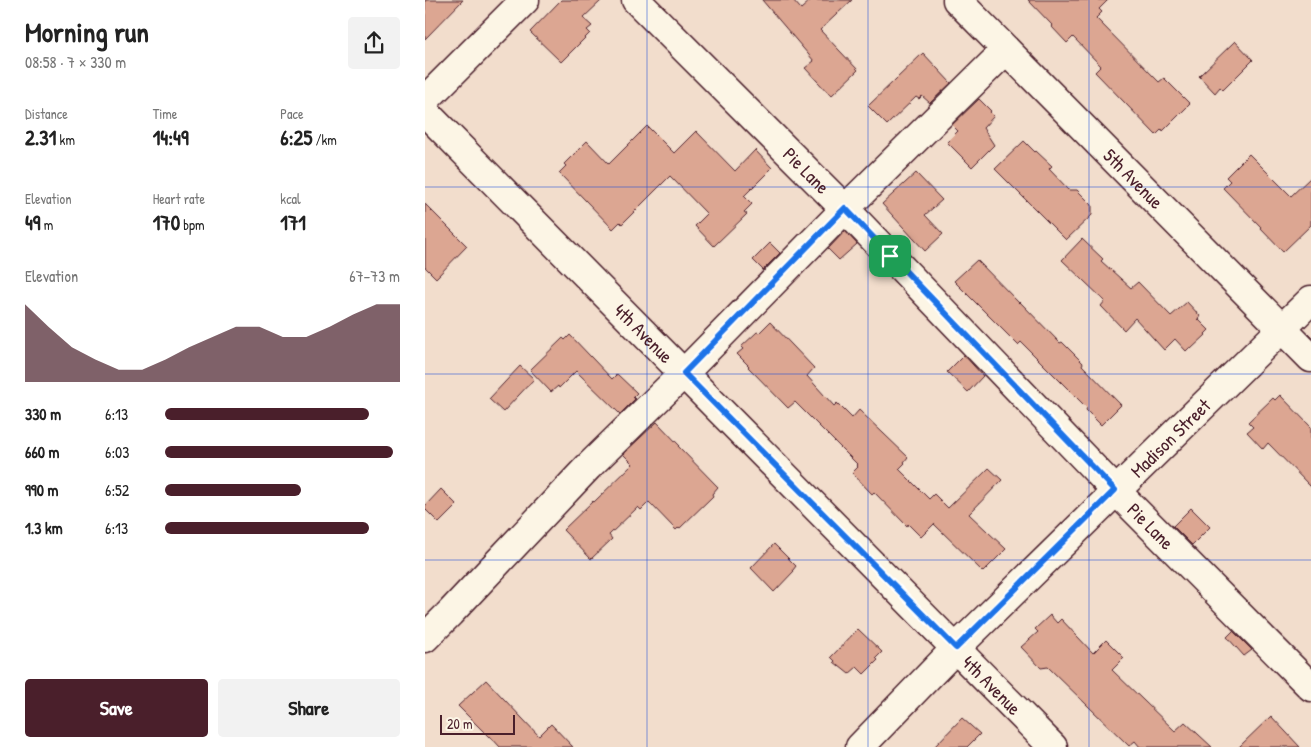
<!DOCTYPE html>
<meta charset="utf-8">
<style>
:root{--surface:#fff;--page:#f2f2f2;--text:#222;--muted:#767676;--accent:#4a1f2b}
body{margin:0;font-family:"Patrick Hand",sans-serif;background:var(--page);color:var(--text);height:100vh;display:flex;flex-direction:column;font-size:19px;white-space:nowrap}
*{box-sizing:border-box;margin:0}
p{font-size:16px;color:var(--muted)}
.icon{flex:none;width:28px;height:28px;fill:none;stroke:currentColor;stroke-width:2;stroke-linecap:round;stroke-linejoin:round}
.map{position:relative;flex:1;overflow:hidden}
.drawer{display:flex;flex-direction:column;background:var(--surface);width:425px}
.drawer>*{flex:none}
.scale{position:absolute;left:15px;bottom:12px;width:75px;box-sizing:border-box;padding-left:5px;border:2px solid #4a1f2b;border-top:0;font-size:14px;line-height:18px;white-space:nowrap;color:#4a1f2b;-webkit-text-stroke:4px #fcf5e5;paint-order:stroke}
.pin{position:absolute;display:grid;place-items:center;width:42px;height:42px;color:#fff;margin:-21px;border-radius:10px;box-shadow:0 2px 8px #0006}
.round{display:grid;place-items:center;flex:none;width:52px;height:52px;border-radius:5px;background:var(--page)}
.summary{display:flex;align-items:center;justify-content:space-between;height:85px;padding:0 25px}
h1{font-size:28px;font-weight:800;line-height:38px}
.metrics{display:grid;grid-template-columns:repeat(3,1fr);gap:8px;height:85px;padding:5px 25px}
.metrics div{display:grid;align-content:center}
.metrics b{font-size:21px;font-weight:800}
.metrics small{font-size:14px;font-weight:400}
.metrics p{font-size:14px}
.chart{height:140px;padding:10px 25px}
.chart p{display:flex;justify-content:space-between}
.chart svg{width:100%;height:90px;margin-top:5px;fill:var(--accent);opacity:.7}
.action{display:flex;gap:10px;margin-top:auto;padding:10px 25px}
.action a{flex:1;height:58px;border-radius:5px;background:var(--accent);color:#fff;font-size:20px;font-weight:800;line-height:58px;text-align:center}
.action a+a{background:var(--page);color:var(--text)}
ul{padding:0 25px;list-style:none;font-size:16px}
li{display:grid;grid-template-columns:80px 60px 1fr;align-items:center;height:38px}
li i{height:12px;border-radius:6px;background:var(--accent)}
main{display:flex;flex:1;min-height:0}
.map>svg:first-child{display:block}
.building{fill:#dca692;stroke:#4a1f2b}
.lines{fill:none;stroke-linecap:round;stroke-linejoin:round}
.minor-casing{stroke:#4a1f2b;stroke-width:31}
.minor{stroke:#fcf5e5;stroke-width:28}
.route-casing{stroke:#fff;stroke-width:10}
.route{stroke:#1a73e8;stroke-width:6}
.grid{fill:none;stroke:#1d4ed8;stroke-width:1;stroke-opacity:0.55}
.labels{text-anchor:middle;stroke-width:4;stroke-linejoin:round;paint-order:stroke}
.street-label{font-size:19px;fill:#4a1f2b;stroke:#fcf5e5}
</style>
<main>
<section class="drawer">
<div class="summary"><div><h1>Morning run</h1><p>08:58 · 7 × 330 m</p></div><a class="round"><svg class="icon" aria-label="share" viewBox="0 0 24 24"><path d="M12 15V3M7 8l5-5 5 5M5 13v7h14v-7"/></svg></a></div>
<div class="metrics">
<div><p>Distance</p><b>2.31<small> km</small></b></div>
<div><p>Time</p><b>14:49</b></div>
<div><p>Pace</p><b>6:25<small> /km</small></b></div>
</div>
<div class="metrics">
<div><p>Elevation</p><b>49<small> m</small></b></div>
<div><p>Heart rate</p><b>170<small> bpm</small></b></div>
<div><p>kcal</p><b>171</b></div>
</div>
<div class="chart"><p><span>Elevation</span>67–73 m</p>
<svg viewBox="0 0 160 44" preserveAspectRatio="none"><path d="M0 44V6L10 17L20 27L30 33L40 38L50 38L60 33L70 27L80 22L90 17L100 17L110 22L120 22L130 17L140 11L150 6L160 6V44z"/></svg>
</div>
<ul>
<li><b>330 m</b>6:13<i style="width:87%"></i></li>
<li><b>660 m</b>6:03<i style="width:97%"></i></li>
<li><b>990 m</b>6:52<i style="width:58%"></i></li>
<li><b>1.3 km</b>6:13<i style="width:87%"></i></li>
</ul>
<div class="action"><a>Save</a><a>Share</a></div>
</section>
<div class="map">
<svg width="886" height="747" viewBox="0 0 886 747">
<rect width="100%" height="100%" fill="#f2ddcc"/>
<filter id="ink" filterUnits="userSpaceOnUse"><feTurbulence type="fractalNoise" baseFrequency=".02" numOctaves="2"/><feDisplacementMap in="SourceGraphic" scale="10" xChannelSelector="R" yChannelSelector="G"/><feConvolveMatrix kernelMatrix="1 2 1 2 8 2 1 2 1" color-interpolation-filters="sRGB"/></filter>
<g filter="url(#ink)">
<path class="building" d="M0,0H38L0,39Z
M136,0H177L158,18L167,26L162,30L165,33L136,62L105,32Z
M337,0H368L376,9L386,0H427L395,30L433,70L406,96L380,68L389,61Z
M603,0H683L674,9L677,12L671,18L734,82L739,78L765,104L738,131L737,129L731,135L670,72L676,66L648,37L642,43L626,26L627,25Z
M810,41L828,60L798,90L795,87L790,93L774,76Z
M498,53L526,83L505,103L497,96L494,99L491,97L462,125L443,106Z
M554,99L566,111L565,112L569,116L558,128L569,145L547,167L522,142L533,131L527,125Z
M222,126L249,153L271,131L310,171L330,150L347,168L319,196L327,204L319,212L322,214L289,246L270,226L282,214L245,176L197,224L195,222L188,229L134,173L141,166L139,164L162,141L184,164Z
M599,141L610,152L611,151L627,166L624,169L644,190H652L667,205V215L641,240L570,169Z
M824,154L866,196L886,177V225L858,252L835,228L836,227L798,188L805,181L801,177Z
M491,173L517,200L500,215L518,234L500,251L457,204Z
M0,204L42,246L11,278L0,267Z
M420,231L432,244L414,260L403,249Z
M657,239L678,259L676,261L706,288L713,282L746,316L762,302L775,316L773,319L784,330L780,334L781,335L766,349L765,347L761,351L750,339L739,350L710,318L699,330L676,306L680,301L637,260Z
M345,243L355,253L338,270L328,260Z
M552,260L594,303L595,302L635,343L637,342L658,363L657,365L696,405L676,425L661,410L662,408L596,342L593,345L529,281Z
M345,322L389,368L382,376L409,406L412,403L427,418L434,410L483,457L479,462L480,463L474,469L504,499L509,494L523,508L564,468L577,480L544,514L581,549L558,572L509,524L496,537L483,524L482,526L449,492L447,494L427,473L433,467L432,466L433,465L370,402L363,408L323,367L324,366L312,354L318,349L316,347L332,332L334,333Z
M145,335L187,379L192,374L212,393L208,397L210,399L195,414L151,371L134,388L133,386L126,392L105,370L138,338L140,340Z
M539,355L558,376L543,392L522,372Z
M95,366L109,379L78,412L64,399Z
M855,395L886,427V487L843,443L838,449L822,432L828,427L823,422L848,398L850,400Z
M232,422L254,445L253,446L293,487L287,494L288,496L254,529L253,528L251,530L224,502L216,510L213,507L184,535L187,539L166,559L138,530L168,501L169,502L208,464L198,454Z
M16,489L32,505L14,523L0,509V506Z
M766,508L785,527L767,545L748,526Z
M349,544L371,566L368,570L369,571L349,592L326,568Z
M625,615L632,623L636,619L668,653L681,640L699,658L687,670L750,731L760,722L787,747H715L710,741L704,746L623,667L616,668L596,647L613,632L610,629Z
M433,629L457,652L451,658L453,660L439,674L432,667L424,674L409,662L410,661L406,657Z
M808,631L827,650L819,656L802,637Z
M61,680L114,736L126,724L148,747H75L65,736L64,737L33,706Z
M846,716L875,747H814Z
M537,718L555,734L542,747H509Z"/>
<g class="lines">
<defs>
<g id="minor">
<path id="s1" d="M211,0L420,209L690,490L886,687"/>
<path id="s2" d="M532,0L886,358"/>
<path d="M0,100L100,0"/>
<path id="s3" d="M0,112L628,747"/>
<path d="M0,638L25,613L163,467L259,373L420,209L581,50"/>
<path id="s4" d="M435,747L531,648L886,300"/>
</g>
</defs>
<use href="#minor" class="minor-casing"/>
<use href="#minor" class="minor"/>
</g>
</g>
<g class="lines" filter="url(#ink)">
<defs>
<path id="route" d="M420,208L690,490L531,648L259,373Z"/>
</defs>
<use href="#route" class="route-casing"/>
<use href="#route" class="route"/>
</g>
<path class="grid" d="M222,0V747M443,0V747M664,0V747M0,187H886M0,374H886M0,560H886"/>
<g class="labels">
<g class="street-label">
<text dy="7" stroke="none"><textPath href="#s1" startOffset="241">Pie Lane</textPath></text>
<text dy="7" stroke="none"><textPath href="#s2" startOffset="251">5th Avenue</textPath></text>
<text dy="7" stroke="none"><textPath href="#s3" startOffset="311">4th Avenue</textPath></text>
<text dy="7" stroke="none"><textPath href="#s4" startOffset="438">Madison Street</textPath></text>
<text dy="7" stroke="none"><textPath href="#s1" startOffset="736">Pie Lane</textPath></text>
<text dy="7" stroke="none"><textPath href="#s3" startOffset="806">4th Avenue</textPath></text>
</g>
</g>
</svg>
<div class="scale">20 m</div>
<div class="pin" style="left:465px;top:256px;background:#1e9e55"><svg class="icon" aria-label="arrive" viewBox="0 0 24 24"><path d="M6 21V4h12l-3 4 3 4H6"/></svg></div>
</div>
</main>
